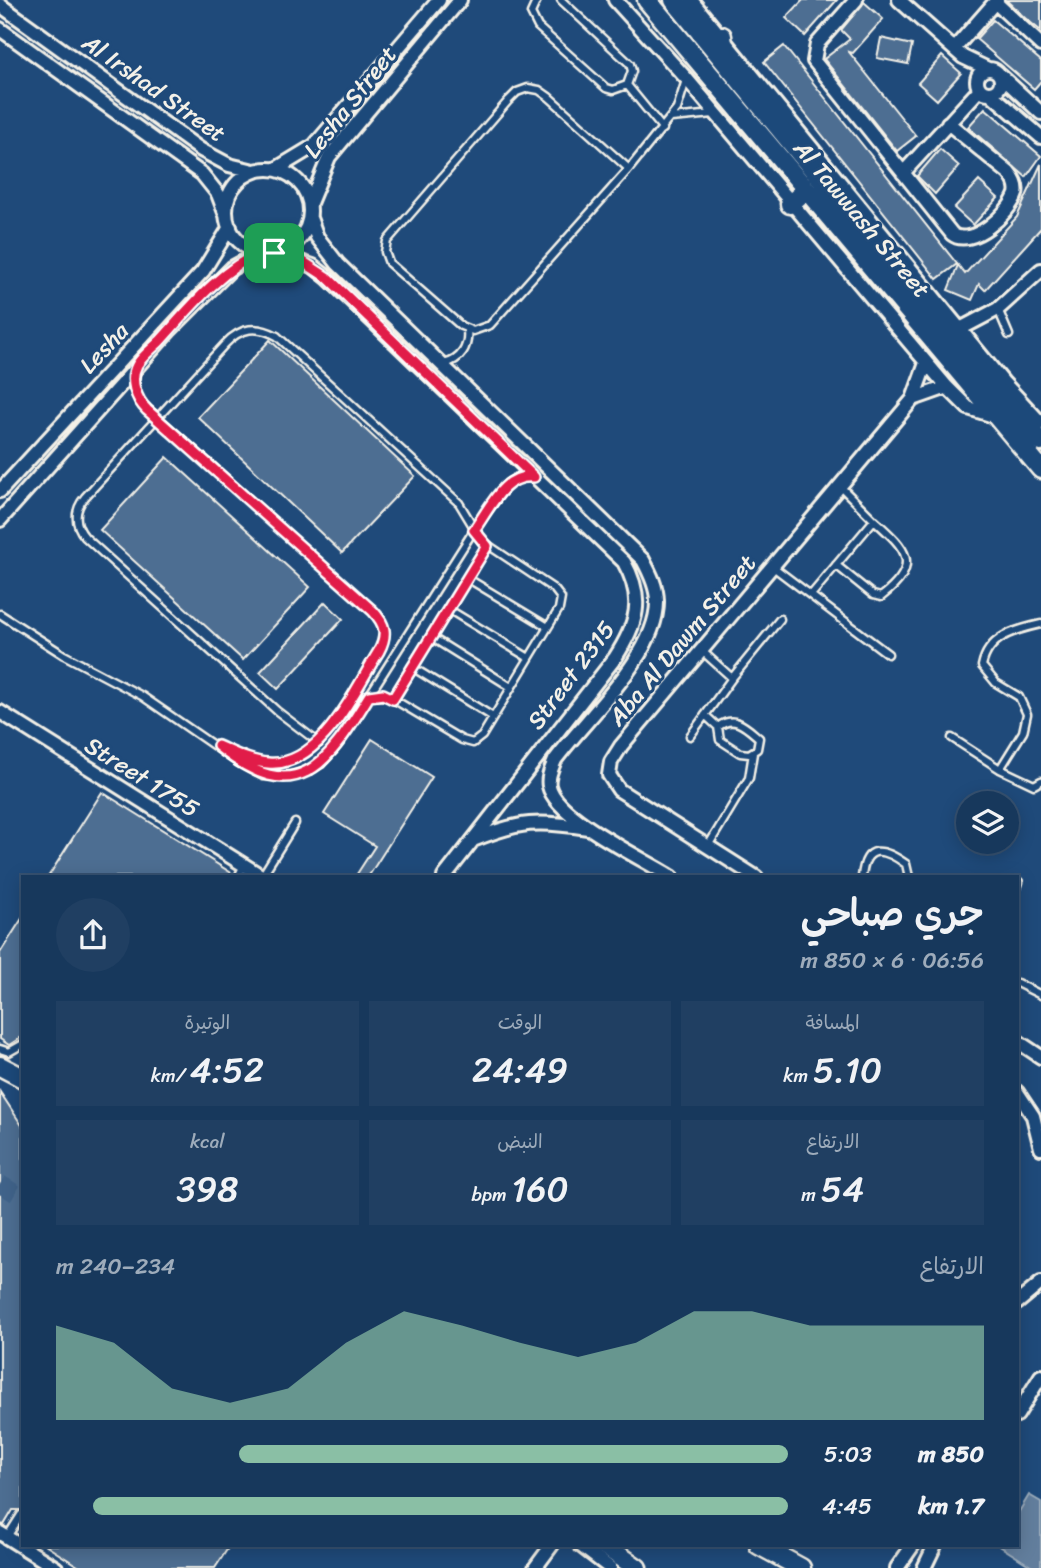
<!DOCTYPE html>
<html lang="ar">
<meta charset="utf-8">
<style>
:root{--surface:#17385c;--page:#203f62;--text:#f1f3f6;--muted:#9eacbb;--line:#365272;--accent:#8abfa5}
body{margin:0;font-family:Sriracha,"Playpen Sans Arabic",sans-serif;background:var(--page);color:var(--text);direction:rtl;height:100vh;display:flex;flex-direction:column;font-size:26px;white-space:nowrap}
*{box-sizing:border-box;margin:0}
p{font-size:23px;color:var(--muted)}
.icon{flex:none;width:38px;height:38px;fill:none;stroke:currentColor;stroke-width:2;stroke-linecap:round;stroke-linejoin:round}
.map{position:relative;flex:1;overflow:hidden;direction:ltr}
.panel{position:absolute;left:21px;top:875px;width:998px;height:672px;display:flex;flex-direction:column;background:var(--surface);border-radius:0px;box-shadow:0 4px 18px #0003,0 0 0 2px var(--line);direction:rtl}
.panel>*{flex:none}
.controls{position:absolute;left:956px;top:791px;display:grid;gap:14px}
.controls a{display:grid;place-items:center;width:63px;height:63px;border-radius:50%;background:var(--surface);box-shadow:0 4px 18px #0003,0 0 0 2px var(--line);font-size:35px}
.pin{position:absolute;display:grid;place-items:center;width:60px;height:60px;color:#fff;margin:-30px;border-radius:14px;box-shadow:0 4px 10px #0006}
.round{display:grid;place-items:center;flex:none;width:74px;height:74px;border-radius:37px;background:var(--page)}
.headline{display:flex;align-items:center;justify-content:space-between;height:119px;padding:0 35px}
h1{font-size:38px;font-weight:600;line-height:52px}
.metrics{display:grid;grid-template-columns:repeat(3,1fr);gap:10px;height:119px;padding:7px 35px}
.metrics div{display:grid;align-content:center;border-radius:0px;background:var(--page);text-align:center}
.metrics b{font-size:35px;font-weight:600}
.metrics small{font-size:19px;font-weight:400}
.metrics p{font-size:19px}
.chart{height:196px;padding:14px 35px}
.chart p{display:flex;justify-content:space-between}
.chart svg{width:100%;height:126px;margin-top:7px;fill:var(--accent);opacity:.7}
ul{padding:0 35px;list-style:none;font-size:23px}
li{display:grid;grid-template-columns:112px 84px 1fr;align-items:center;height:52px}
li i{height:18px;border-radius:9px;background:var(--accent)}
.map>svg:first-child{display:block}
.water{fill:#627e9d;stroke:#9cacbb;stroke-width:2}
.building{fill:#4d6e92;stroke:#f4f1e8;stroke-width:2}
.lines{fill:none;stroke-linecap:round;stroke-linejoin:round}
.secondary-tunnel{stroke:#3f638a;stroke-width:18;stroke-dasharray:18 9;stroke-linecap:butt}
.lane-casing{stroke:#f4f1e8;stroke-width:11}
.street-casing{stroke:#f4f1e8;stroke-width:18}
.secondary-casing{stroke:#f4f1e8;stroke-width:23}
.lane{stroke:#1f4a7a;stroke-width:6}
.street{stroke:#1f4a7a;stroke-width:12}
.secondary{stroke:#1f4a7a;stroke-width:18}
.route-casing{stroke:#fff;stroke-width:14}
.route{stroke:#e11d48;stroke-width:9}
.labels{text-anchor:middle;stroke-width:6;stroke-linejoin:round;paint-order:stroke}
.street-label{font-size:24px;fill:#f4f1e8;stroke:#1f4a7a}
</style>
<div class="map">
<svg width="1041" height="1568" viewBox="0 0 1041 1568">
<rect width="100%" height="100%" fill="#1f4a7a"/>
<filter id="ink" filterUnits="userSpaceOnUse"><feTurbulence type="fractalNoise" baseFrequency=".0143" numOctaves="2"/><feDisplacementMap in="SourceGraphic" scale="14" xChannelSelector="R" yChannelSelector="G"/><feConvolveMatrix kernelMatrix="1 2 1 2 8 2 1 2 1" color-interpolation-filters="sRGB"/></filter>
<g filter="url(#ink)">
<path class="water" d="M1029,1495L1041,1502V1568H1034L998,1545H1017V1515Z"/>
<path class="building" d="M803,0H837L805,36L786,18Z
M1006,0H1041V31L1025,18Z
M864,2L883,19L853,53L849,52L916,136L897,151L824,59L850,39L841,30Z
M993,20L1041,61V81L1034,89L976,39Z
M881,38L912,45L908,64L877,58Z
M784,46L957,264L937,279L764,62Z
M942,56L961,73L937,100L918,83Z
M985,108L1041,156L1026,177L968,127Z
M940,149L959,166L935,194L917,176Z
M1041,164V228L985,290L979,284L972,300L948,290L958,265L965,274L1017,217Z
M979,181L998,198L973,225L954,208Z
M270,340L415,476L342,553L198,417Z
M167,457L310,587L243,660L100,530Z
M325,602L343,619L278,689L260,672Z
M372,739L432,777L368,877H355L375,846L324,814Z
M102,792L233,874L232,877H48Z
M23,917V1036L9,1045L0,1039V953Z
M0,1092L23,1127V1510H13L4,1525L0,1524Z
M45,1545H230L215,1568H81Z"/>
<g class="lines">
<path class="secondary-tunnel" d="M0,1184L23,1198"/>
<defs>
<path id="lane" d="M537,0L531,13L538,27L606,88L613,90L627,85L632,71L630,64L561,0
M627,85L663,129
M528,88L539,90L549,97L629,169L490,325L473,331L461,326L389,263L385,252L387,241L509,100L517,92Z
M671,118L714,114
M629,169L677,109L686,80
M998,309L1009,335
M444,364C461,360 469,347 467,330
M136,372L134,388L139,401L373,611C385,624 388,634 379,651C355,689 323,764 272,764C256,764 240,756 226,750
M836,565L873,595L881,597C924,564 905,548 874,520
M772,566L888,654
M467,578L548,627
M811,595L874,520L839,485
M448,609L529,658
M0,614L64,655L142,696L239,763L263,776H288L310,770L321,764L337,746L474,530L508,483L518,477H532
M1041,624C1015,630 988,636 982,666L996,683L1019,697L1027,714L1023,732L1000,769L1034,785L1041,781
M431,637L511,687
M412,667L493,717
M732,678L780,619
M393,699L487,546
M705,715L718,727L720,740L740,753L749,754L757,749L759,738C746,727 734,714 718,727
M690,736L732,678L701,650
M952,738L1000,769
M319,743L277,711L85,537C74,524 74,510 85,497L225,344C241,327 257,325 277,336L459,503L482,541L554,589L561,598L559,609L482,736L473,743L462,740L388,696H369
M708,846L749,778L753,753
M262,876L295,823
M238,877L244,865
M862,877C865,843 884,848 906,864L909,877
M1017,888L1019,882
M1017,983L1041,995
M0,1049L9,1052L23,1044
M7,1537L21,1515"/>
<path id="street" d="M615,0L686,78L947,387L968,408L997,417
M691,0L1003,382L1041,423
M856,0L817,44L814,61L952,234C971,249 1010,213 1016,194C1018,186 1014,179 1009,173L948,123
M899,0L963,57L988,69
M995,2L1041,45
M0,5L201,150L229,165L254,171
M0,29L202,174L218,194L226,215
M954,49L997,0
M977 81a12 12 0 1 1 24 0a12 12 0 1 1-24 0Z
M1000,75L1041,113
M990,93L1041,137
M226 211a42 42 0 1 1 84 0a42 42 0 1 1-84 0Z
M276,169L314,146L439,0
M903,173L980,89
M310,203L329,157L460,0
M310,218L317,237L338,264L643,560C650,573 657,587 657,601C658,654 585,719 555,760C552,768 547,777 549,786C556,818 644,859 672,877
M274,253L313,266L328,278L624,562C645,599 637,624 615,658L444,877
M960,329L998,309L1041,270
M913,399L947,387
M0,491L203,271L230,227
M0,520L169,331L232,268L261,252
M0,712L263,877
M473,840C520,821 538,820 588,828
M756,877L619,790L609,775L611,762L621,746L913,399L926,363
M1017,1041L1041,1057
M1017,1092L1033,1116L1041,1148
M1017,1303L1041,1283
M1017,1415L1041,1376
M0,1533L56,1568
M580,1545L610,1568
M535,1568L552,1545
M897,1568L913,1545
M924,1568L935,1545"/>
<path id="secondary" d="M647,0L1041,469
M674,0L949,335L1041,442
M722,36L725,62
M790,204L806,190
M0,1066L23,1078
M604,1545L637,1568
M759,1545L801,1568"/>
</defs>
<use href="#lane" class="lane-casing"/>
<use href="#street" class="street-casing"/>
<use href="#secondary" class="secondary-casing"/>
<use href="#lane" class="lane"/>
<use href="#street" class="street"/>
<use href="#secondary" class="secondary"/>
</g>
</g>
<g class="lines" filter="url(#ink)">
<defs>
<path id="route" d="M261,252L299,259L328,278L534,477C504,473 490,508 474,530L487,546L393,699L383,694L369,696C326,766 297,810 218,746C234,753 251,762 268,763C321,768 355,689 379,651C388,634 385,624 373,611L147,410C136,399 129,380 137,365C142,356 153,348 160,341C189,309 220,270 261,252Z"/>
</defs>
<use href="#route" class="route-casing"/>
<use href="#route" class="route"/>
</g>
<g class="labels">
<g class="street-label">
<text transform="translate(154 88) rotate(35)" y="8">Al Irshad Street</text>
<text transform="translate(350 102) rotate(-52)" y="8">Lesha Street</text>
<text transform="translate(862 219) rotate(50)" y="8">Al Tawwash Street</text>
<text transform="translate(104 348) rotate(-47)" y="8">Lesha</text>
<text transform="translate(682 640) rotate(-50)" y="8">Aba Al Dawm Street</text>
<text transform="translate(571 675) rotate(-53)" y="8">Street 2315</text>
<text transform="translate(142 777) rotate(32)" y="8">Street 1755</text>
</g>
</g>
</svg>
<div class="controls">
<a><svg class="icon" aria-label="layers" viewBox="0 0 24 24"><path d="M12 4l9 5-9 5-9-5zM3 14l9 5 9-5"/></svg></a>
</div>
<div class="pin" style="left:274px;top:253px;background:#1e9e55"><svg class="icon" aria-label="arrive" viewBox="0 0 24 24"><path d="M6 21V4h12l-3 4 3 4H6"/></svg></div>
<section class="panel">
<div class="headline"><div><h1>جري صباحي</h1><p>06:56 · 6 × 850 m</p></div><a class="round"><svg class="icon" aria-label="share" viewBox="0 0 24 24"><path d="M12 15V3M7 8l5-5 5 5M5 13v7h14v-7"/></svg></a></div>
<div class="metrics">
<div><p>المسافة</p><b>5.10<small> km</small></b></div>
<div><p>الوقت</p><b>24:49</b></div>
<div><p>الوتيرة</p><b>4:52<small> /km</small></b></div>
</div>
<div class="metrics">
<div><p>الارتفاع</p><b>54<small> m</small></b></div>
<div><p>النبض</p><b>160<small> bpm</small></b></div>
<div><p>kcal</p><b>398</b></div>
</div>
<div class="chart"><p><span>الارتفاع</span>234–240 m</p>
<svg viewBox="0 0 160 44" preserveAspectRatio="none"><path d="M0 44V11L10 17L20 33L30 38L40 33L50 17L60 6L70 11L80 17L90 22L100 17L110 6L120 6L130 11L140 11L150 11L160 11V44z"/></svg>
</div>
<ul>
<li><b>850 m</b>5:03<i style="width:75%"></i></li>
<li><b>1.7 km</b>4:45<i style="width:95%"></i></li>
</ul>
</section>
</div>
